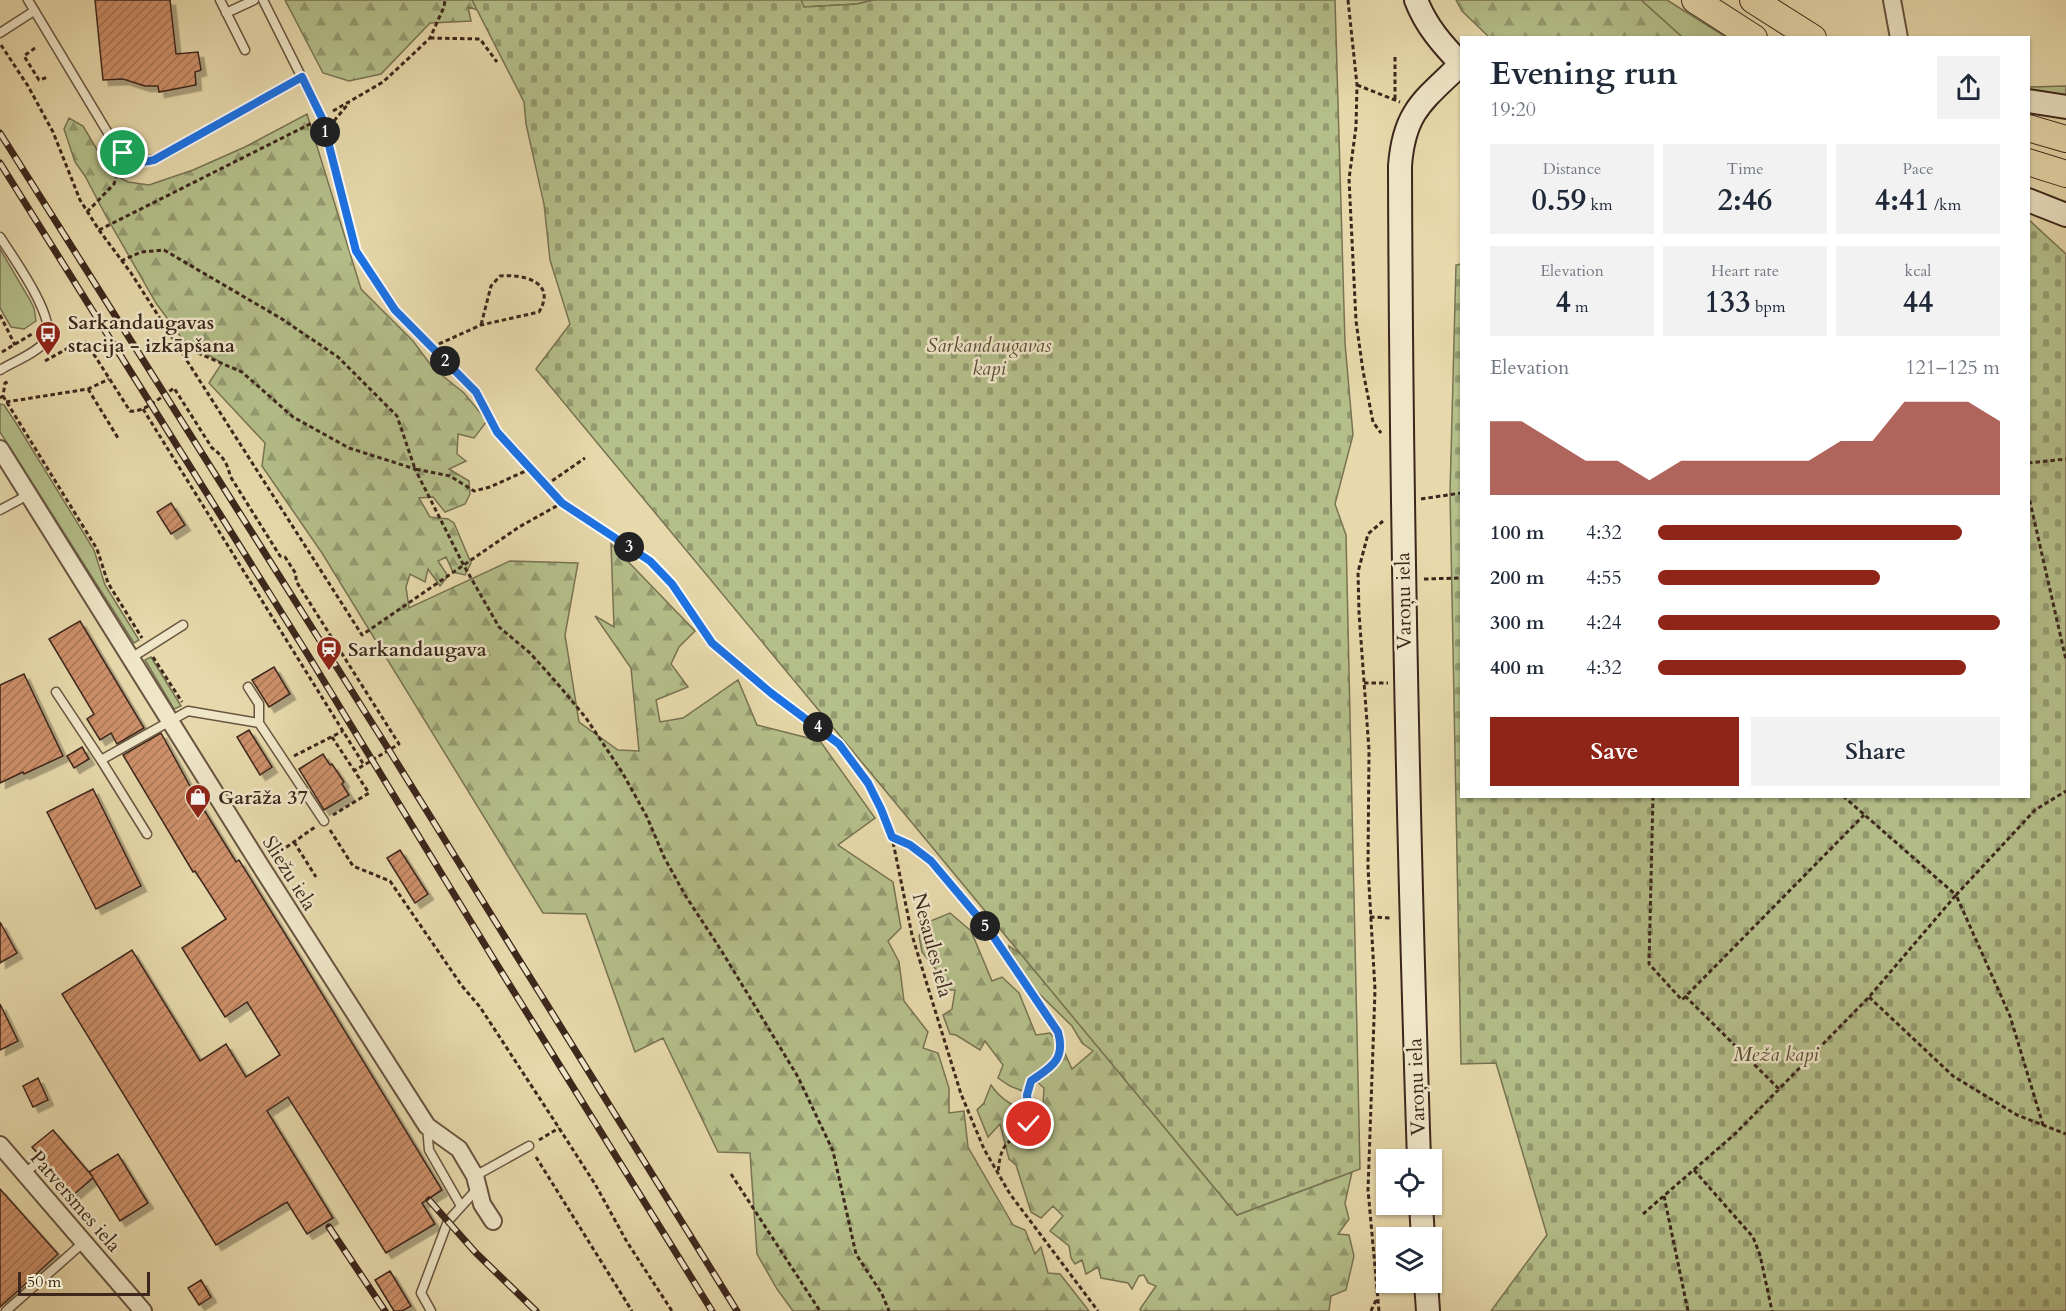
<!DOCTYPE html>
<meta charset="utf-8">
<style>
:root{--surface:#fff;--page:#f2f2f3;--text:#1f2937;--muted:#747a83;--accent:#8f2418}
body{margin:0;font-family:Cardo,serif;background:var(--page);color:var(--text);height:100vh;display:flex;flex-direction:column;font-size:22px;white-space:nowrap}
*{box-sizing:border-box;margin:0}
p{font-size:20px;color:var(--muted)}
.icon{flex:none;width:33px;height:33px;fill:none;stroke:currentColor;stroke-width:2;stroke-linecap:round;stroke-linejoin:round}
.map{position:relative;flex:1;overflow:hidden}
.drawer{position:absolute;left:1460px;top:36px;width:570px;height:762px;display:flex;flex-direction:column;background:var(--surface);border-radius:0px;box-shadow:0 2px 4px #0004}
.drawer>*{flex:none}
.tools{position:absolute;left:1376px;top:1149px;display:grid;gap:12px}
.tools a{display:grid;place-items:center;width:66px;height:66px;border-radius:0px;background:var(--surface);box-shadow:0 2px 4px #0004;font-size:30px}
.scale{position:absolute;left:18px;bottom:15px;width:132px;box-sizing:border-box;padding-left:6px;border:3px solid #3d271c;border-top:0;font-size:16px;line-height:21px;white-space:nowrap;color:#3d271c;-webkit-text-stroke:4px #efe6c8;paint-order:stroke}
.pin{position:absolute;display:grid;place-items:center;width:51px;height:51px;color:#fff;margin:-26px;border:3px solid #fff;border-radius:50%;box-shadow:0 2px 6px #0007}
.km{position:absolute;width:30px;height:30px;margin:-15px;border-radius:50%;background:#222;color:#fff;font-size:16px;line-height:30px;text-align:center}
.round{display:grid;place-items:center;flex:none;width:63px;height:63px;border-radius:0px;background:var(--page)}
.overview{display:flex;align-items:center;justify-content:space-between;height:102px;padding:0 30px}
h1{font-size:33px;font-weight:700;line-height:45px}
.figures{display:grid;grid-template-columns:repeat(3,1fr);gap:9px;height:102px;padding:6px 30px}
.figures div{display:grid;align-content:center;border-radius:0px;background:var(--page);text-align:center}
.figures b{font-size:30px;font-weight:700}
.figures small{font-size:16px;font-weight:400}
.figures p{font-size:16px}
.chart{height:168px;padding:12px 30px}
.chart p{display:flex;justify-content:space-between}
.chart svg{width:100%;height:108px;margin-top:6px;fill:var(--accent);opacity:.7}
.button{display:flex;gap:12px;margin-top:auto;padding:12px 30px}
.button a{flex:1;height:69px;border-radius:0px;background:var(--accent);color:#fff;font-size:24px;font-weight:700;line-height:69px;text-align:center}
.button a+a{background:var(--page);color:var(--text)}
ul{padding:0 30px;list-style:none;font-size:20px}
li{display:grid;grid-template-columns:96px 72px 1fr;align-items:center;height:45px}
li i{height:15px;border-radius:8px;background:var(--accent)}
.map>svg:first-child{display:block}
.green{fill:#b4bf8a;stroke:#787353;stroke-width:1.5}
.forest{fill:url(#forest-firs);stroke:#787353;stroke-width:1.5}
.cemetery{fill:url(#cemetery-stones);stroke:#787353;stroke-width:1.5}
.building{fill:url(#building-hatch);stroke:#3d271c;stroke-width:1.5;filter:url(#shadow)}
.lines{fill:none;stroke-linecap:round;stroke-linejoin:round}
.lane-casing{stroke:#685440;stroke-width:11}
.street-casing{stroke:#685440;stroke-width:20}
.secondary-casing{stroke:#3d271c;stroke-width:26}
.primary-casing{stroke:#3d271c;stroke-width:28}
.path{stroke:#3d271c;stroke-width:3;stroke-dasharray:4.5 3;stroke-linecap:butt}
.lane{stroke:#efe6c8;stroke-width:8}
.street{stroke:#efe6c8;stroke-width:16}
.secondary{stroke:#efe6c8;stroke-width:22}
.primary{stroke:#e7d9ab;stroke-width:26}
.rail-casing{stroke:#3d271c;stroke-width:7}
.rail{stroke:#efe6c8;stroke-width:4.5;stroke-dasharray:14;stroke-linecap:butt}
.route-casing{stroke:#fff;stroke-width:12}
.route{stroke:#1a73e8;stroke-width:8}
.labels{text-anchor:middle;stroke-width:5;stroke-linejoin:round;paint-order:stroke}
.poi-label{font-size:20px;font-weight:bold;fill:#3d271c;stroke:#efe6c8;text-anchor:start}
.park-label{font-size:20px;font-style:italic;fill:#5b4d38;stroke:#efe6c8}
.street-label{font-size:20px;fill:#3d271c;stroke:#efe6c8}
</style>
<div class="map">
<svg width="2066" height="1311" viewBox="0 0 2066 1311">
<defs>
<pattern id="forest-firs" width="22" height="20" patternUnits="userSpaceOnUse" patternTransform="scale(1.5)"><rect width="22" height="20" fill="#b4bf8a"/><path d="M5 1l3.5 6h-7zM16 11l3.5 6h-7z" fill="#949b70"/></pattern>
<pattern id="cemetery-stones" width="16" height="16" patternUnits="userSpaceOnUse" patternTransform="scale(1.5)"><rect width="16" height="16" fill="#b4bf8a"/><path d="M2 7V4a2 2 0 0 1 4 0v3zM10 15v-3a2 2 0 0 1 4 0v3z" fill="#949b70"/></pattern>
<pattern id="building-hatch" width="6" height="6" patternUnits="userSpaceOnUse" patternTransform="scale(1.5)"><rect width="6" height="6" fill="#cd906a"/><path d="M-1 1l2-2M0 6l6-6M5 7l2-2" fill="none" stroke="#a87656"/></pattern>
<filter id="shadow"><feDropShadow dx="5.5" dy="5.5" stdDeviation="0" flood-color="#0004"/></filter>
</defs>
<rect width="100%" height="100%" fill="#e7d9ab"/>
<filter id="stains"><feTurbulence type="fractalNoise" baseFrequency=".00333" numOctaves="4"/><feColorMatrix values="0 0 0 0 .2 0 0 0 0 .09 0 0 0 0 .02 0 0 0 .5 -.17"/></filter>
<radialGradient id="worn" r=".72"><stop offset=".6" stop-color="#630" stop-opacity="0"/><stop offset="1" stop-color="#630" stop-opacity=".3"/></radialGradient>
<path class="green" d="M801,0H874L857,4L803,7Z
M1641,0H1667L1726,37H1682Z
M2066,86V96L2028,91V87Z
M0,249L30,300L34,308L36,321L24,329L11,327L0,308Z
M0,404L4,405L16,423L94,550L105,585L139,640L134,643L0,432Z
M151,657L181,706L174,709L145,660Z"/>
<path class="forest" d="M285,0H480L478,10L468,7L471,21L430,23L381,74L349,81L323,73Z
M1456,0H1641L1682,37H1489L1462,11Z
M307,114L361,289L413,341L433,368L464,393L487,421L474,438L458,434L457,454L466,461L449,469L469,481L470,494L465,504L445,512L433,497L419,498L430,517L448,519L454,523L471,563L465,575L453,572L446,557L438,561L448,576L440,586L428,569L425,582L410,574L406,587L409,608L510,561L578,563L565,635L579,722L618,750L639,751L631,668L595,616L614,627L611,544L695,631L679,647L671,664L688,687L656,700L660,722L683,718L738,680L757,725L820,741L875,818L838,845L893,882L901,928L888,941L899,962L904,1001L928,1032L923,1048L938,1053L949,1088V1113L964,1111L968,1147L1013,1225L1025,1230L1035,1254L1041,1247L1048,1273L1060,1274L1089,1311H793L777,1289L757,1254L750,1153L718,1152L663,1038L635,1052L586,914L543,913L322,553L262,466L265,443L209,383L222,363L183,340L156,303L106,216L85,176L75,162L64,129L69,118L83,126L111,173L128,182L149,185L193,170L245,147Z
M950,913L971,931L992,981L1002,977L1019,993L1036,1035L1050,1033L1062,1047L1072,1069L1093,1051L1082,1043L1072,1026L1012,967L1009,946L1022,955L1237,1215L1352,1172L1345,1203L1349,1219L1338,1234L1349,1235L1354,1256L1346,1290L1331,1296L1329,1311H1141L1140,1309L1156,1286L1148,1283L1144,1275L1139,1276L1132,1289L1128,1283L1101,1278L1098,1267L1086,1274L1082,1260L1075,1264L1071,1258L1069,1246L1050,1231L1063,1216L1053,1206L1041,1218L1031,1212L1016,1165L1009,1159L1000,1124L988,1137L977,1110L984,1103L991,1085C1002,1101 1015,1108 1034,1112L1043,1105L1044,1088L1035,1080L1025,1092L1010,1086L998,1078L1003,1065L985,1041L980,1050L956,1035L950,1034L943,1015L952,1009L955,990H944L942,977L922,952L919,936L928,922Z"/>
<path class="cemetery" d="M472,0H801L804,7L857,4L874,0H1335L1345,343L1353,435L1335,504L1346,535L1360,1169L1237,1215L536,369L570,324L550,260L544,204L526,124L524,102Z
M2028,219L2066,254V1311H1491L1547,1235L1496,1063L1461,1064L1450,493L1456,265L1461,264V796H2028Z"/>
<path class="building" d="M95,0H170L176,54L198,52L201,70L195,72L196,85L159,92L158,86H145L123,79L103,80Z
M171,503L185,525L171,534L157,512Z
M80,621L144,728L117,744L111,733L100,740L87,719L94,714L49,639Z
M274,667L290,694L269,707L252,680Z
M24,674L63,756L24,774L23,772L0,783V685Z
M249,730L272,767L260,775L237,737Z
M161,733L196,797L236,862L239,860L305,966L442,1190L422,1203L435,1224L386,1253L288,1097L267,1111L333,1218L307,1234L287,1202L216,1245L62,994L132,950L200,1061L226,1044L246,1077L280,1055L247,1002L225,1017L182,948L226,919L195,871L193,872L123,755Z
M82,747L89,759L74,768L67,756Z
M323,754L330,765L332,764L344,782L342,784L349,795L324,810L299,769Z
M93,789L141,886L96,909L47,812Z
M400,850L428,894L415,903L387,858Z
M0,922L17,953L0,963Z
M0,1004L18,1041L0,1050Z
M38,1078L48,1100L33,1107L23,1086Z
M53,1130L93,1177L89,1172L118,1154L148,1203L120,1221L93,1178L73,1195L32,1147Z
M0,1189L58,1254L0,1307Z
M390,1271L411,1306L402,1311H394L375,1280Z
M201,1280L211,1297L199,1305L188,1288Z"/>
<g class="lines">
<defs>
<path id="lane" d="M28,0L111,138C127,158 136,168 162,156L302,77
M220,0L245,50
M263,0L322,118
M226,13L254,0
M0,33L34,11
M0,237C12,256 58,319 46,340C39,352 13,362 0,370
M0,510L28,495
M131,658L183,625
M248,687L259,704V723L324,821
M56,692L101,760
M147,834L101,760L188,711L259,723
M427,1127L429,1150L461,1206
M25,1173L37,1163
M475,1176L529,1146
M6,1311L84,1242
M431,1311L421,1293L448,1221L478,1188"/>
<path id="street" d="M1892,0L1899,38
M0,449L260,865L427,1126L459,1149L475,1176L482,1204L493,1221
M0,1145L143,1311"/>
<path id="secondary" d="M1416,0C1426,26 1442,44 1461,64
M2028,101L2066,107
M2028,200L2066,215
M1419,1160C1408,828 1401,497 1400,166C1404,111 1424,100 1461,64
M1421,1204L1423,1238
M1426,1282L1428,1311"/>
<path id="primary" d="M1695,0L1754,38
M1753,0L1813,38
M2028,128L2066,139
M2028,162L2066,174"/>
</defs>
<use href="#lane" class="lane-casing"/>
<use href="#street" class="street-casing"/>
<use href="#secondary" class="secondary-casing"/>
<use href="#primary" class="primary-casing"/>
<path class="path" d="M1348,0L1357,85L1356,127L1349,179L1356,321L1363,371L1373,422L1381,433
M430,38L480,39L497,62
M1,45L28,86L53,132L80,200L99,230L131,273L362,635L519,527L562,503
M35,48L24,56L39,80L48,77
M1395,57V100
M1357,85L1400,102
M333,111L383,82L411,56L430,38L444,7L445,0
M334,121L349,103
M324,129L356,251L395,310L476,392L497,432L562,503L650,561L672,584L713,643L771,693L839,744L868,783L881,809L892,837L912,935L926,981L961,1094L984,1149L1010,1194L1098,1311
M87,212L114,184L119,169
M99,230L312,123
M121,261L141,252L164,250L282,319L338,357L397,416L415,469L450,476L474,491L490,487L530,469
M0,315L15,345
M177,344L242,372L293,417L349,448L415,469L463,564L499,627L530,653L557,683L586,718L622,772L647,817L664,857L685,895L721,950L798,1077L833,1151L856,1254L882,1294L889,1311
M432,347L481,325L539,312C557,282 524,274 500,276L491,286L481,325
M2,352L32,334
M45,361L79,342H86L130,411C144,413 162,396 174,388L212,448C222,455 228,464 230,476L280,556L285,557L296,574V581L399,744L354,771
M88,389L118,438
M3,396L97,549L108,583L142,638
M0,398L3,396L5,383L8,382
M6,402L88,389L109,379
M143,409L364,765
M2028,463L2066,459
M546,485L585,458
M2028,493L2066,660
M1421,499L1461,493
M1424,579L1461,578
M153,657L182,702
M1364,683H1388
M332,737L369,793L333,815
M294,756L343,731
M1653,796L1649,964L1682,1000L1864,815
M1843,796L1956,895L2035,810L2066,791
M330,830L353,866L390,881L462,986L480,1007L559,1128L595,1184L627,1242L672,1311
M892,837L910,845L931,861L989,930L1058,1032C1066,1060 1051,1066 1031,1081L1027,1095L1029,1124L1024,1134C1002,1142 1000,1151 998,1174
M294,842L316,877
M274,856L315,827
M1370,917L1392,918
M1685,996L1779,1089
M1869,997L1953,1076L2017,1115L2066,1134
M539,1140L559,1128
M536,1157L632,1311
M1694,1170L1753,1237L1760,1255L1772,1311
M731,1174L820,1311
M1664,1196L1688,1311
M1643,1214L1736,1133L1869,997L1956,895L2010,1016L2043,1125
M1371,1311L1377,1298
M1379,1311L1368,1190L1375,990L1368,867L1369,750L1359,613L1358,572L1368,534L1383,521"/>
<use href="#lane" class="lane"/>
<use href="#street" class="street"/>
<use href="#secondary" class="secondary"/>
<use href="#primary" class="primary"/>
<defs>
<path id="rail" d="M0,133L389,750L737,1311
M0,163L308,655L496,963L712,1311
M429,1200L476,1253L536,1311
M329,1227L385,1311"/>
</defs>
<use href="#rail" class="rail-casing"/>
<use href="#rail" class="rail"/>
</g>
<g class="lines">
<defs>
<path id="route" d="M123,153C134,160 141,164 154,160L302,77L322,118L356,251L395,310L476,392L497,432L562,503L650,561L672,584L712,643L771,693L839,744L868,783L881,809L892,837L910,845L931,861L989,930L1058,1032C1066,1060 1051,1067 1031,1081L1027,1095L1029,1124"/>
</defs>
<use href="#route" class="route-casing"/>
<use href="#route" class="route"/>
</g>
<defs>
<symbol id="bus-pin" viewBox="-11 -11 22 30"><path d="M0 17L-7.5 6A9.5 9.5 0 1 1 7.5 6Z" fill="#8f2418" stroke="#efe6c8"/><path d="M-5-6H5V4H4V6H2V4H-2V6H-4V4H-5ZM-3.5-4V0h7V-4ZM-3.5 1.2v1.5H-2V1.2ZM2 1.2v1.5H3.5V1.2Z" fill="#fff"/></symbol>
<symbol id="station-pin" viewBox="-11 -11 22 30"><path d="M0 17L-7.5 6A9.5 9.5 0 1 1 7.5 6Z" fill="#8f2418" stroke="#efe6c8"/><path d="M-3-6H3Q5-6 5-4V2Q5 4 3 4L4.5 6H3L1.5 4h-3L-3 6H-4.5L-3 4Q-5 4-5 2V-4Q-5-6-3-6ZM-3.5-4v3h7v-3ZM-3.5 1v1.5H-2V1ZM2 1v1.5H3.5V1Z" fill="#fff"/></symbol>
<symbol id="shop-pin" viewBox="-11 -11 22 30"><path d="M0 17L-7.5 6A9.5 9.5 0 1 1 7.5 6Z" fill="#8f2418" stroke="#efe6c8"/><path d="M-5-2.5h2.3a2.7 3.5 0 0 1 5.4 0H5L5.5 6h-11ZM-1.5-2.5h3a1.5 2.3 0 0 0-3 0Z" fill="#fff"/></symbol>
</defs>
<g fill-rule="evenodd">
<use href="#bus-pin" x="33" y="319" width="30" height="40"/>
<use href="#station-pin" x="314" y="634" width="30" height="40"/>
<use href="#shop-pin" x="183" y="782" width="30" height="40"/>
</g>
<g class="labels">
<g class="poi-label">
<text x="68" y="329">Sarkandaugavas<tspan x="68" dy="23">stacija - izkāpšana</tspan></text>
<text x="348" y="656">Sarkandaugava</text>
<text x="218" y="804">Garāža 37</text>
</g>
<g class="park-label">
<text x="989" y="352">Sarkandaugavas<tspan x="989" dy="23">kapi</tspan></text>
<text x="1776" y="1061">Meža kapi</text>
</g>
<g class="street-label">
<text transform="translate(1403 601) rotate(-91)" y="7">Varoņu iela</text>
<text transform="translate(290 873) rotate(58)" y="7">Sliežu iela</text>
<text transform="translate(933 945) rotate(75)" y="7">Nesaules iela</text>
<text transform="translate(1416 1087) rotate(-92)" y="7">Varoņu iela</text>
<text transform="translate(76 1201) rotate(49)" y="7">Patversmes iela</text>
</g>
</g>
<rect width="100%" height="100%" filter="url(#stains)"/>
<rect width="100%" height="100%" fill="url(#worn)"/>
</svg>
<div class="tools">
<a><svg class="icon" aria-label="locate" viewBox="0 0 24 24"><circle cx="12" cy="12" r="6"/><path d="M12 2v4M12 18v4M2 12h4M18 12h4"/></svg></a>
<a><svg class="icon" aria-label="layers" viewBox="0 0 24 24"><path d="M12 4l9 5-9 5-9-5zM3 14l9 5 9-5"/></svg></a>
</div>
<div class="scale">50 m</div>
<div class="pin" style="left:123px;top:153px;background:#1e9e55"><svg class="icon" aria-label="arrive" viewBox="0 0 24 24"><path d="M6 21V4h12l-3 4 3 4H6"/></svg></div>
<div class="pin" style="left:1029px;top:1124px;background:#d93025"><svg class="icon" aria-label="check" viewBox="0 0 24 24"><path d="M5 12l5 5 9-10"/></svg></div>
<b class="km" style="left:325px;top:132px">1</b>
<b class="km" style="left:445px;top:361px">2</b>
<b class="km" style="left:629px;top:547px">3</b>
<b class="km" style="left:818px;top:727px">4</b>
<b class="km" style="left:985px;top:926px">5</b>
<section class="drawer">
<div class="overview"><div><h1>Evening run</h1><p>19:20</p></div><a class="round"><svg class="icon" aria-label="share" viewBox="0 0 24 24"><path d="M12 15V3M7 8l5-5 5 5M5 13v7h14v-7"/></svg></a></div>
<div class="figures">
<div><p>Distance</p><b>0.59<small> km</small></b></div>
<div><p>Time</p><b>2:46</b></div>
<div><p>Pace</p><b>4:41<small> /km</small></b></div>
</div>
<div class="figures">
<div><p>Elevation</p><b>4<small> m</small></b></div>
<div><p>Heart rate</p><b>133<small> bpm</small></b></div>
<div><p>kcal</p><b>44</b></div>
</div>
<div class="chart"><p><span>Elevation</span>121–125 m</p>
<svg viewBox="0 0 160 44" preserveAspectRatio="none"><path d="M0 44V14L10 14L20 22L30 30L40 30L50 38L60 30L70 30L80 30L90 30L100 30L110 22L120 22L130 6L140 6L150 6L160 14V44z"/></svg>
</div>
<ul>
<li><b>100 m</b>4:32<i style="width:89%"></i></li>
<li><b>200 m</b>4:55<i style="width:65%"></i></li>
<li><b>300 m</b>4:24<i style="width:100%"></i></li>
<li><b>400 m</b>4:32<i style="width:90%"></i></li>
</ul>
<div class="button"><a>Save</a><a>Share</a></div>
</section>
</div>
